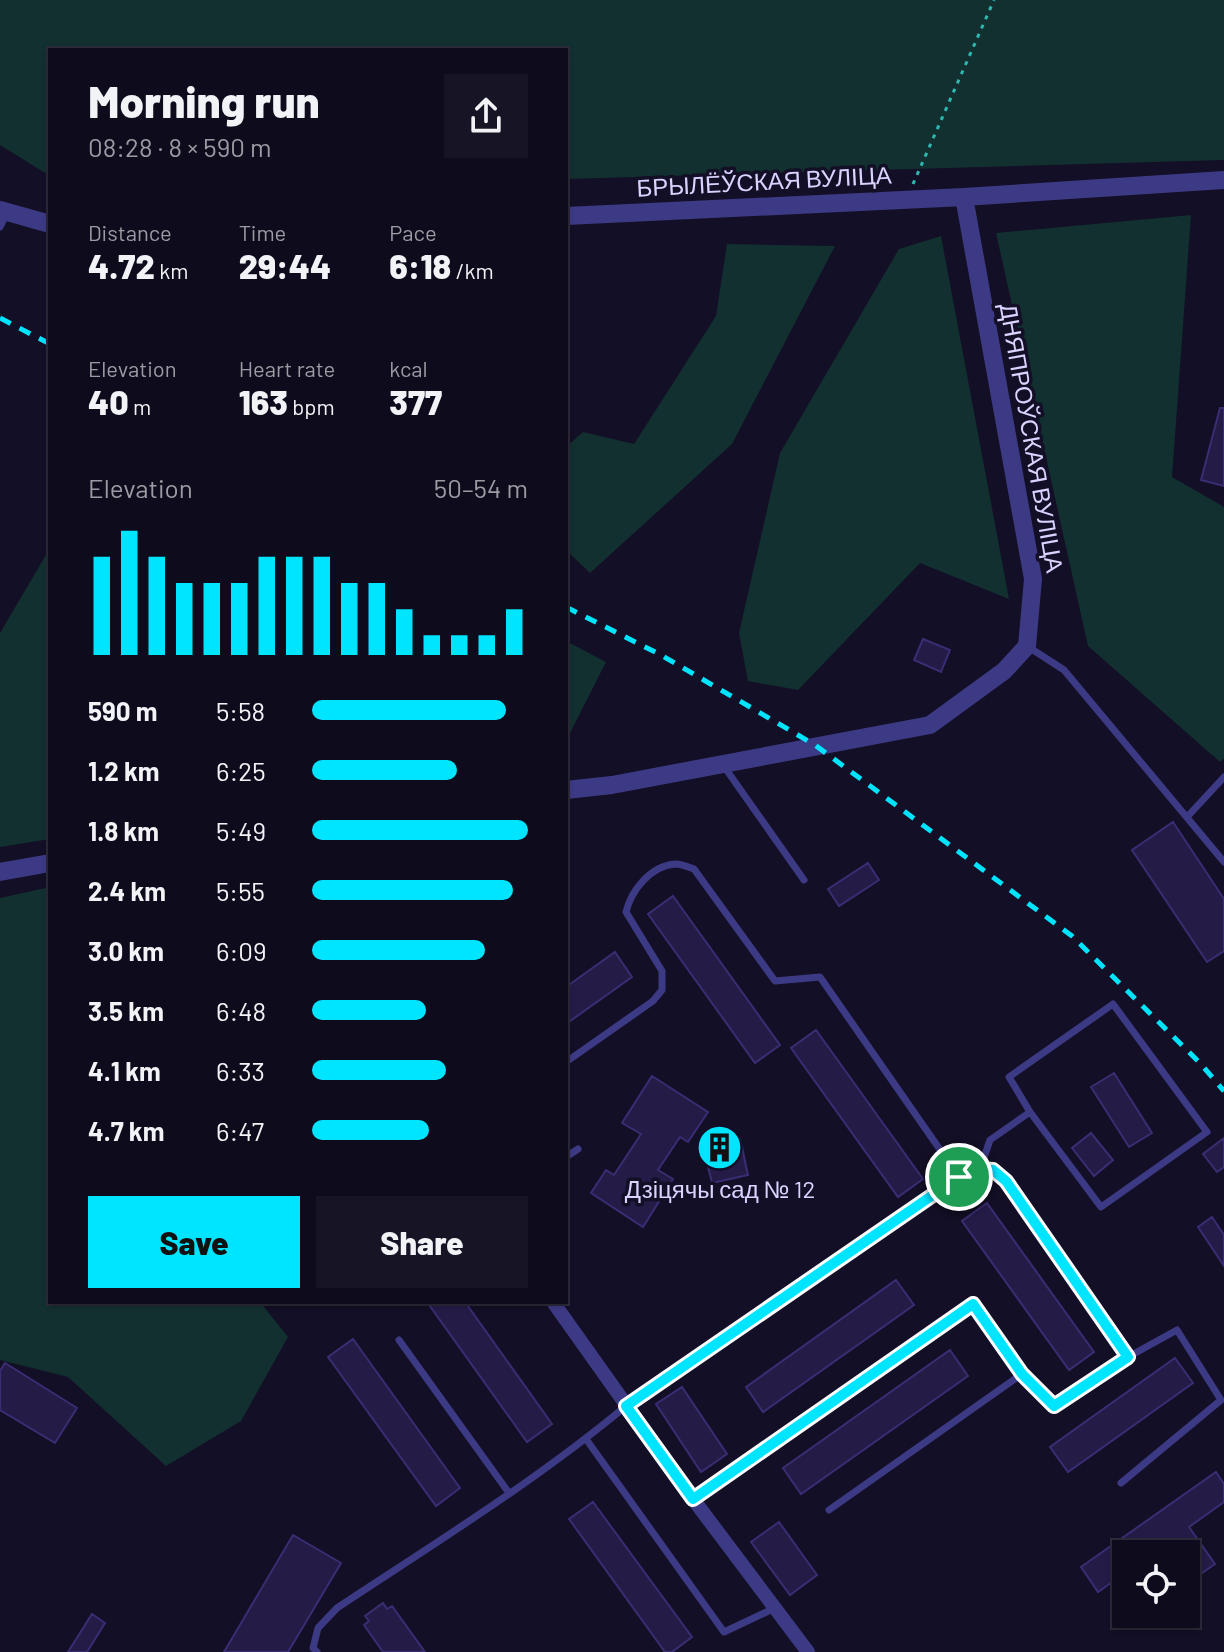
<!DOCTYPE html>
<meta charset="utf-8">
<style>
:root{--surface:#0e0b1c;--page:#171425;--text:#f1f3f6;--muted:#9b9ba3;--line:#2e2b3b;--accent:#00e5ff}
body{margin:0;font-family:Barlow,sans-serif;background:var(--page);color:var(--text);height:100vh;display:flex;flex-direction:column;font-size:30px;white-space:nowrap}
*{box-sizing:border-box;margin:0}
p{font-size:26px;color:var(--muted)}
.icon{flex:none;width:44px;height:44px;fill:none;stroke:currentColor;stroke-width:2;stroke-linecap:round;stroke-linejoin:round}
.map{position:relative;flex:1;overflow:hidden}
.side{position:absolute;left:48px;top:48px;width:520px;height:1256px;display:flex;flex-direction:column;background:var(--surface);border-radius:0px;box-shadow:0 2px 6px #0004,0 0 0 2px var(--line)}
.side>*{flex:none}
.controls{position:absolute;left:1112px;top:1540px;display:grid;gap:16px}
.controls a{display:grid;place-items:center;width:88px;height:88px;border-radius:0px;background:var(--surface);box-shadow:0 2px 6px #0004,0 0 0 2px var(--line);font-size:40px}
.pin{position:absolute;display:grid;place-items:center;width:68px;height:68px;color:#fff;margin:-34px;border:4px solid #fff;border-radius:50%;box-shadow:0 2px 8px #0007}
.round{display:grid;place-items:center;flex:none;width:84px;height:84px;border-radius:0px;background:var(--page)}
.headline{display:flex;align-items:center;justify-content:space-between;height:136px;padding:0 40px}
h1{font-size:44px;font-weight:800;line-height:60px}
.metrics{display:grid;grid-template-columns:repeat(3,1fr);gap:12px;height:136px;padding:8px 40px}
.metrics div{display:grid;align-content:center}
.metrics b{font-size:34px;font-weight:800}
.metrics small{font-size:22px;font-weight:400}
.metrics p{font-size:22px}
.chart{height:224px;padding:16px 40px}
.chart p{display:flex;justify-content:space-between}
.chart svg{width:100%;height:144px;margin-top:8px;stroke:var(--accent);stroke-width:6}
.cta{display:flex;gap:16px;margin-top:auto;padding:16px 40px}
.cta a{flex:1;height:92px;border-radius:0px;background:var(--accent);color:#111;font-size:32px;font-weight:800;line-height:92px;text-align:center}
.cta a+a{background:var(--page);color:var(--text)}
ul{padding:0 40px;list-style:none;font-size:26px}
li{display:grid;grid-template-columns:128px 96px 1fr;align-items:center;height:60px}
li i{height:20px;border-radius:10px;background:var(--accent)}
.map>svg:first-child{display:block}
.green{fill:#12302f}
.building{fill:#241b47;stroke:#3b2d73;stroke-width:2}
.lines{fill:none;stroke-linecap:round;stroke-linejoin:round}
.path{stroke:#2fb8b0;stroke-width:3;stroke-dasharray:4 6;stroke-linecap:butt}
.service{stroke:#3d3a85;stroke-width:7}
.minor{stroke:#3d3a85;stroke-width:14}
.tertiary{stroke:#3d3a85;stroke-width:18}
.rail{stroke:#00e5ff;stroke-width:5;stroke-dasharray:12 10;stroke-linecap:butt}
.route-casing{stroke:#fff;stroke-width:16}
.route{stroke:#00e5ff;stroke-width:10}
.labels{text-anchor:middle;stroke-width:7;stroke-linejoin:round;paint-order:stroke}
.street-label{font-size:24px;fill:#d9d4ff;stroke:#130f26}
.poi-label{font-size:24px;fill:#d9d4ff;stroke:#130f26}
</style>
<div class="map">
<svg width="1224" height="1652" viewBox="0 0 1224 1652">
<rect width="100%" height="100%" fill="#130f26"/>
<path class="green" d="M0,0H1224V160L566,179V50H50V176L0,145Z
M1191,215L1172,477L1224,507V758L1220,762L1088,646L996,233Z
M941,236L1009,599L920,563L798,690L748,681L739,633L780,453L899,249Z
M727,244L835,246L732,444L590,573L566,550V447L583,432L634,444L716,316Z
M50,548V839L0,847V633Z
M566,641L606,662L566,741Z
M50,887V1302H260L288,1337L241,1421L166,1466L68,1377L0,1360V898Z"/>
<path class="building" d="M1220,408H1224V486L1201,480Z
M923,639L950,650L941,672L914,660Z
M1173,822L1224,899V951L1207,962L1132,850Z
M868,863L879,880L839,906L828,889Z
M673,896L780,1045L755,1063L648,914Z
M615,952L632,977L566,1024V987Z
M816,1030L923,1179L898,1197L791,1048Z
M1114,1073L1152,1133L1129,1147L1091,1087Z
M652,1076L708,1112L688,1142L680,1137L658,1170L673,1179L643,1227L591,1193L606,1170L614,1175L641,1134L622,1123Z
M1091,1133L1113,1160L1094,1176L1072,1148Z
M740,1138L748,1175L712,1183L703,1146Z
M1224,1138V1167L1217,1172L1203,1154Z
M987,1203L1094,1352L1069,1370L962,1221Z
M1212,1217L1224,1235V1266L1198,1227Z
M896,1280L914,1305L763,1412L746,1387Z
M427,1302H465L552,1424L527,1442Z
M353,1339L460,1488L436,1506L328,1357Z
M950,1350L968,1376L801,1494L783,1468Z
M1175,1358L1193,1383L1068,1472L1050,1447Z
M5,1363L77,1408L55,1443L0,1410V1371Z
M682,1387L727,1454L701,1472L656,1404Z
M1216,1472L1224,1484V1502L1189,1527L1215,1564L1186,1584V1554H1126V1572L1098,1592L1081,1567Z
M593,1502L692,1637L672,1652H665L569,1519Z
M779,1522L817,1575L790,1595L751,1542Z
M293,1535L341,1563L288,1652H224Z
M383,1603L387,1609L392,1606L425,1652H383L364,1625L369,1621L365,1616Z
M92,1614L105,1623L87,1652H68Z"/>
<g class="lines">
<path class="path" d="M913,184L994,0"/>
<path class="service" d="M0,227L7,213
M1027,646L1064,670L1224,862
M723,765L804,880
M1188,816L1224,777
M566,1157L578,1149
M980,1169L990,1140L1030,1112L1101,1207L1207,1132L1113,1004L1009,1077L1030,1112
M399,1340L509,1493
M586,1439L724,1632L775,1608
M1121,1483L1221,1400L1177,1330L1128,1357
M693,1499L973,1304L1022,1374L1054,1406L1128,1357L1006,1181C987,1164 981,1169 959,1177
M829,1510L1022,1374
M317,1652L313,1648L318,1628L337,1608C435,1543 536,1481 626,1406L959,1177L820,977L775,981L694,869C689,867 680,864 675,864C650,866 631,891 626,912L662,971V990L653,1001L566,1062"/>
<path class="minor" d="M553,1302L693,1499L808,1652"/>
<path class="tertiary" d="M0,210L50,224
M566,216L964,197L1224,180
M566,790L612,785L930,725L1004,671L1027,646L1033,579L964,197
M0,872L50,863"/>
<path class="rail" d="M0,318L50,344
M566,607L661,655L815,745L1072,936L1200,1063L1224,1091"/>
</g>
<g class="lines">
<defs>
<path id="route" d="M980,1169L993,1170L1006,1181L1128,1357L1054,1406L1022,1374L973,1304L693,1499L626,1406L959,1177Z"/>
</defs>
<use href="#route" class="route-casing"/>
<use href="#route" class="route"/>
</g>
<defs>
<symbol id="building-disc" viewBox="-11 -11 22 22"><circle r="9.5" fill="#00e5ff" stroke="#130f26"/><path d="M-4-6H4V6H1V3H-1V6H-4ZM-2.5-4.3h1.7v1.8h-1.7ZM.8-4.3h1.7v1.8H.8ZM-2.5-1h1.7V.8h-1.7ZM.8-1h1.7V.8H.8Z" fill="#111"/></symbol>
</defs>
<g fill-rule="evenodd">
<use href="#building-disc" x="694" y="1122" width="51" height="51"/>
</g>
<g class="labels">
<g class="street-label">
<text transform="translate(764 182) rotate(-3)" y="8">БРЫЛЁЎСКАЯ ВУЛІЦА</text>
<text transform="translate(1031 438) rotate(80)" y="8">ДНЯПРОЎСКАЯ ВУЛІЦА</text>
</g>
<g class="poi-label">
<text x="720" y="1198">Дзіцячы сад № 12</text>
</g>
</g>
</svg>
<div class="controls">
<a><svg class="icon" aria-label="locate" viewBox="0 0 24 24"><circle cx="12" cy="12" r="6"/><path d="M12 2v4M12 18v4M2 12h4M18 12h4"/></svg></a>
</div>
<div class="pin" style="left:959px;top:1177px;background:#1e9e55"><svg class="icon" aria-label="arrive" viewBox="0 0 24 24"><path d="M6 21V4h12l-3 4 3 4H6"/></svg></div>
<section class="side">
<div class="headline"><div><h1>Morning run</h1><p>08:28 · 8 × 590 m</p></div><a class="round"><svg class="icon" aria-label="share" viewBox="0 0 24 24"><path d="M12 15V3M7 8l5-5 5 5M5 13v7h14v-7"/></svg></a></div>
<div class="metrics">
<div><p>Distance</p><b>4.72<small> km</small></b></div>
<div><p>Time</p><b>29:44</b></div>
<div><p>Pace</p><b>6:18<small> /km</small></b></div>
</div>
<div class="metrics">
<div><p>Elevation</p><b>40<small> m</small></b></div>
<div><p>Heart rate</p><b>163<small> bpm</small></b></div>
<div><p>kcal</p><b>377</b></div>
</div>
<div class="chart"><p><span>Elevation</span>50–54 m</p>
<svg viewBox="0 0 160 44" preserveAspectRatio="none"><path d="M5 44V14M15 44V6M25 44V14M35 44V22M45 44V22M55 44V22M65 44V14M75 44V14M85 44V14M95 44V22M105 44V22M115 44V30M125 44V38M135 44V38M145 44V38M155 44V30"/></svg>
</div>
<ul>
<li><b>590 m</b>5:58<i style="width:90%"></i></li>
<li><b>1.2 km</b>6:25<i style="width:67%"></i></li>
<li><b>1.8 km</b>5:49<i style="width:100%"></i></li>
<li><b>2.4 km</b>5:55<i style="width:93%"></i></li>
<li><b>3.0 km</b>6:09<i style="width:80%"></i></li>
<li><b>3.5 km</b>6:48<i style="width:53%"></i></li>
<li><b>4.1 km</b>6:33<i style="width:62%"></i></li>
<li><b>4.7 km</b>6:47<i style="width:54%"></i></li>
</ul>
<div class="cta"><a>Save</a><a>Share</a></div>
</section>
</div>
